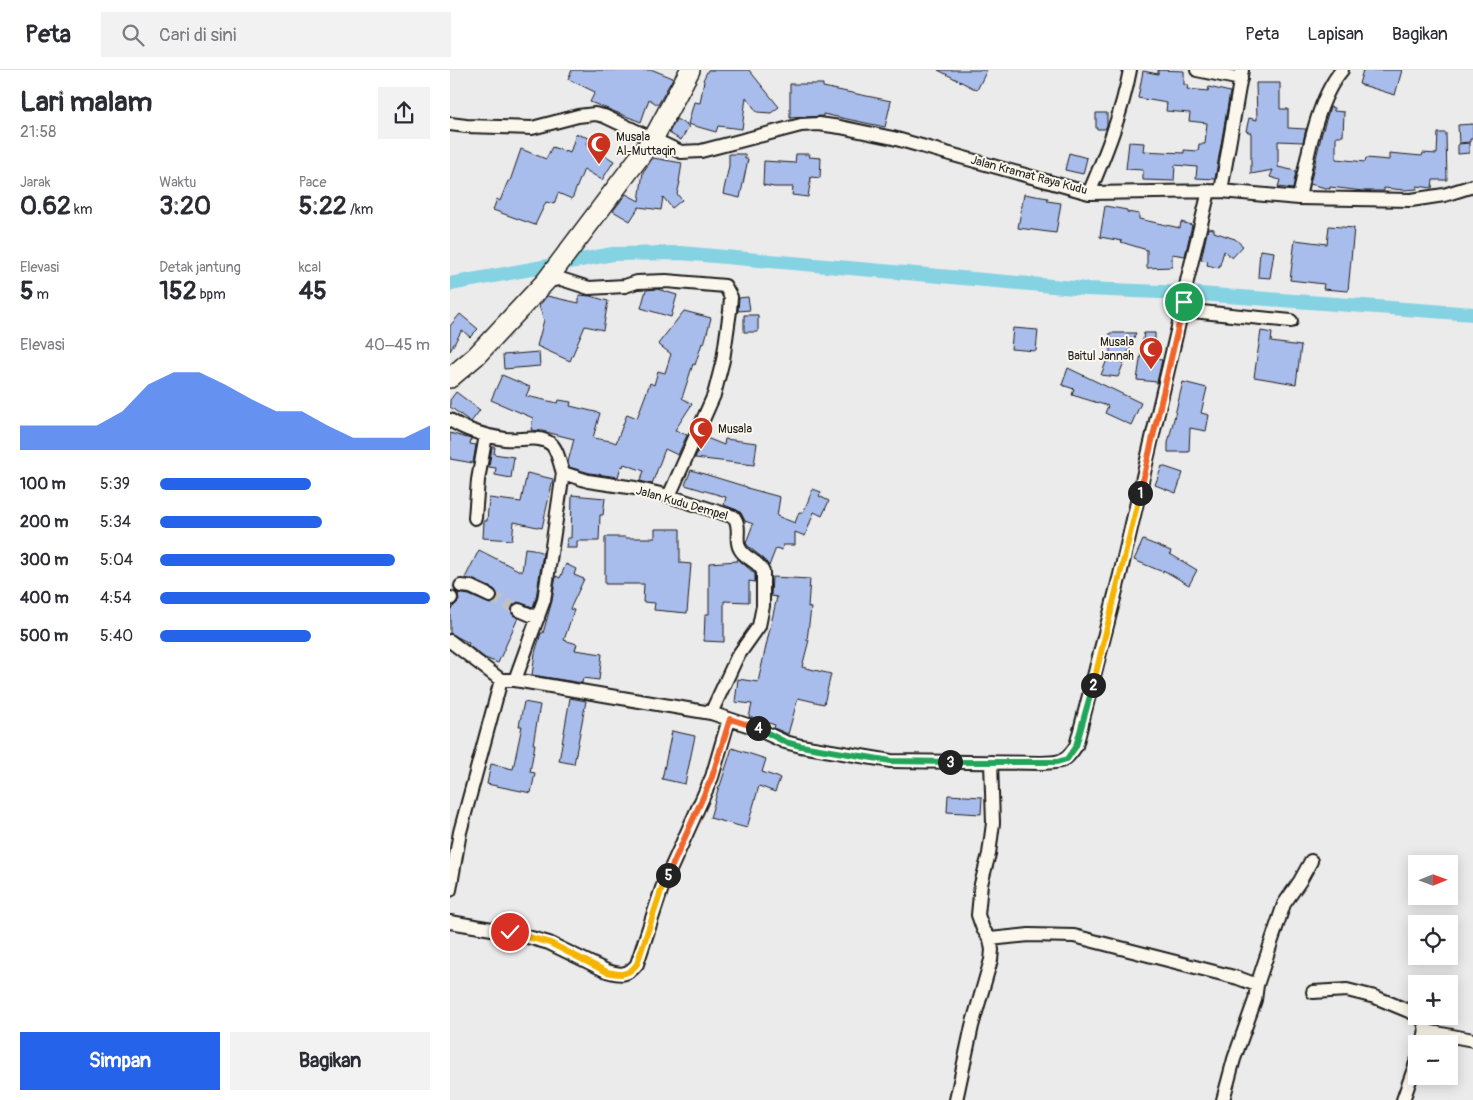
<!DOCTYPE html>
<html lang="id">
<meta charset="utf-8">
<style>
:root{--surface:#fff;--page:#f2f2f3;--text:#2b2b33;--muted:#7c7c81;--line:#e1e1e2;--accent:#2563eb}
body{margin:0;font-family:Pangolin,sans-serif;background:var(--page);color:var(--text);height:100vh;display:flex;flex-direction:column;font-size:19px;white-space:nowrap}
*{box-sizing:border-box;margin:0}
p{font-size:16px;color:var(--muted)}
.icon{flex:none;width:28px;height:28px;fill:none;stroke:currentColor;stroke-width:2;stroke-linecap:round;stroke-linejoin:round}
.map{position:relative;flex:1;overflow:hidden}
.sheet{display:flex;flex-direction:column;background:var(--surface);width:450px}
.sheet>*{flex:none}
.needle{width:32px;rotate:89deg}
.fabs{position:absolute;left:958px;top:785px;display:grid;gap:10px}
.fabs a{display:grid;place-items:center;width:50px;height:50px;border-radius:0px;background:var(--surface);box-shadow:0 2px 12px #0003;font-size:25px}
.pin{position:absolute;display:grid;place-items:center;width:42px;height:42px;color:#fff;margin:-21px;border:2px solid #fff;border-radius:50%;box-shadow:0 1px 5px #0007}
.km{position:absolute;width:25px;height:25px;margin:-12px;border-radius:50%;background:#222;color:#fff;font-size:14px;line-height:25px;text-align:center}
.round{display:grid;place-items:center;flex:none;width:52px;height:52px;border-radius:0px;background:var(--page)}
.summary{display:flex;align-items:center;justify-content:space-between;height:85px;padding:0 20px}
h1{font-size:28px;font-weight:700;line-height:38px}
.stats{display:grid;grid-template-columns:repeat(3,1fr);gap:8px;height:85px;padding:5px 20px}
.stats div{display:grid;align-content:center}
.stats b{font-size:25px;font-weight:700}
.stats small{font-size:14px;font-weight:400}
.stats p{font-size:14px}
.chart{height:140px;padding:10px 20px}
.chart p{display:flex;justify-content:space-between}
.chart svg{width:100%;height:90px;margin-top:5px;fill:var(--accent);opacity:.7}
.cta{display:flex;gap:10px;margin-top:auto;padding:10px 20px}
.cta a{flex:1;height:58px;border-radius:0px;background:var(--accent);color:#fff;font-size:20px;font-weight:700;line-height:58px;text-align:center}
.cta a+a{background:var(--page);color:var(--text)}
ul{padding:0 20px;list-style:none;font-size:16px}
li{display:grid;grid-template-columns:80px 60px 1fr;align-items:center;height:38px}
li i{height:12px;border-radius:6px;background:var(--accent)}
header{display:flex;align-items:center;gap:30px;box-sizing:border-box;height:70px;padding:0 25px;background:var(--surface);border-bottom:1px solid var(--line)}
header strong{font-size:24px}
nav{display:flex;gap:28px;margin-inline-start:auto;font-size:18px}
.search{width:350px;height:45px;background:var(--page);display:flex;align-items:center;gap:12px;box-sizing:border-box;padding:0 18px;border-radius:0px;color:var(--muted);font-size:19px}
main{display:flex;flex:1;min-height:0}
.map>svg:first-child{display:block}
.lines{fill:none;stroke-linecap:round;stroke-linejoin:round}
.canal{stroke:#84d2e2;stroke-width:14}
.building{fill:#a9bdec;stroke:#1c1c1c}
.street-tunnel{stroke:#c2c2c2;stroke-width:12;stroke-dasharray:12 6;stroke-linecap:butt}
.street-casing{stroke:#1c1c1c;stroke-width:16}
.secondary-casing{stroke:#1c1c1c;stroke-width:22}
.street{stroke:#fbf7ec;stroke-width:12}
.secondary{stroke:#fbf7ec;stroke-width:19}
.split-1-casing{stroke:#fff;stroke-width:10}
.split-2-casing{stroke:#fff;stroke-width:10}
.split-3-casing{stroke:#fff;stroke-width:10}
.split-4-casing{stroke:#fff;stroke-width:10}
.split-5-casing{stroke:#fff;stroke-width:10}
.split-6-casing{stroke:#fff;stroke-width:10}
.split-1{stroke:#f0652b;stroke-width:6}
.split-2{stroke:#f5b400;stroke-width:6}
.split-3{stroke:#22a559;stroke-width:6}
.split-4{stroke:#22a559;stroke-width:6}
.split-5{stroke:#f0652b;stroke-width:6}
.split-6{stroke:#f5b400;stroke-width:6}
.labels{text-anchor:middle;stroke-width:4;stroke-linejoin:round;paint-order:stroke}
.poi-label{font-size:12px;fill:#1c1c1c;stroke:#fbf7ec;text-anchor:start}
.street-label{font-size:12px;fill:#1c1c1c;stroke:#fbf7ec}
</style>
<header>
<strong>Peta</strong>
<div class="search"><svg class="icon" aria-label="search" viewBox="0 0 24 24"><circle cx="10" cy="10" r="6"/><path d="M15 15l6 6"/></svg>Cari di sini</div>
<nav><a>Peta</a><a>Lapisan</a><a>Bagikan</a></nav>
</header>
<main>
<section class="sheet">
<div class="summary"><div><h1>Lari malam</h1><p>21:58</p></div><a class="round"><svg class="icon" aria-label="share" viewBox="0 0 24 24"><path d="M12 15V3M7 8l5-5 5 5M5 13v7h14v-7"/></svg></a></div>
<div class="stats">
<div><p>Jarak</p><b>0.62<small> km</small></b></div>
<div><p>Waktu</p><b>3:20</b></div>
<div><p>Pace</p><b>5:22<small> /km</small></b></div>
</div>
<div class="stats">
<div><p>Elevasi</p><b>5<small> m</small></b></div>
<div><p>Detak jantung</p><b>152<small> bpm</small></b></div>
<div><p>kcal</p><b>45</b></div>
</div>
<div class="chart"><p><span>Elevasi</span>40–45 m</p>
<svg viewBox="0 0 160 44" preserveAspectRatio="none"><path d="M0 44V32L10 32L20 32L30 32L40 25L50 12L60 6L70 6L80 12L90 19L100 25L110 25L120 32L130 38L140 38L150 38L160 32V44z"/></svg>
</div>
<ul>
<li><b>100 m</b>5:39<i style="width:56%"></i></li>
<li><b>200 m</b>5:34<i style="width:60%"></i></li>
<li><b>300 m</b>5:04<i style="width:87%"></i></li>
<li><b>400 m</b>4:54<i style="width:100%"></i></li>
<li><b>500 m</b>5:40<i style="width:56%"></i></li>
</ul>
<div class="cta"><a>Simpan</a><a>Bagikan</a></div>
</section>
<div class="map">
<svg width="1023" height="1030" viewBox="0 0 1023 1030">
<rect width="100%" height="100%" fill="#ebebec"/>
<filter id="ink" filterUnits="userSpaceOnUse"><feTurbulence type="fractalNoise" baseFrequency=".02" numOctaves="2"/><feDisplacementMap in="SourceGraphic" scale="10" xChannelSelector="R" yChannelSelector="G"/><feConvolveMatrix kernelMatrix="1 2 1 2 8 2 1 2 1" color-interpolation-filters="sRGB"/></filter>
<g filter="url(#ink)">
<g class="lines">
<path class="canal" d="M0,214L163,184L231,183L636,219L736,223L1023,244"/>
</g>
<path class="building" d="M122,0H203L223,8L208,35L199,29L191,52L140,32L145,22L118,9Z
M258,0H299L329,37L321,43L307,42L296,27L292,59L268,56L266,62L238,54L244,32L250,33L254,11L253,10Z
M488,0H537L527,20Z
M708,0L734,1V15H738L737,19L758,21L759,17L780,22L765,109L746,108L747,97L725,95L724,111L693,110V100L676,99L679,72L694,73L693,81L734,83V80L748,81L749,74H755L757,53L739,51L740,43L716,41L717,33L688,28L693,1L708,4Z
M913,0H952L945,25L909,14Z
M806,13H830V39H838V58L856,59L853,72L828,71V97L846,101L843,119L828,117L830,110L820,107L823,100L801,104V63L796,61L799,48L807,50Z
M340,14H373V17L441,31L435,57L373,44V46L340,48Z
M880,37L884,38V41L894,42L893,66H886V89L915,92L916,88L939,90V83L972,86L973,83L987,84L988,63H996L997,110H983L982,118L967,116V119L954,120L934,118V121H913L880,117V119L860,114L872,63Z
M646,43H657V55L655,59H646Z
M226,49L239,56L231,70L219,63Z
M1023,54V69H1020V72L1009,73L1008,55Z
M126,64L139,68L137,74L164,91L152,110L134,99L122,129L108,123L104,134L96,132L85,155L43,140L47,129L50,131L58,111H60L71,79L96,89L102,77L120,83Z
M1019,73V83L1008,84V74Z
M619,83L637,88L633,104L615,100Z
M279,84H295V89H298L290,128L273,124L279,96Z
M346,84H360L359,87L371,88L370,108L361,107L358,127L342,125L343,117H324L313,115L314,91L345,93Z
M203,88L232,93L229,112H230L227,124L232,130L222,138L213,127L211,140L189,137L180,151L163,141L176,124L189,131L193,102Z
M574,124L598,128L597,131L611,133L606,163L568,158Z
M655,136L677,140V142L689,144V149L730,158L731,152L742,155L735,186L722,184V197L697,198V180L671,172L672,171L650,167Z
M879,156L904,158L898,221L873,219L874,214L840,210L845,170L877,174Z
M758,158L764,159V162L785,169L793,176L782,188L774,181L769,198L757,195L758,191L751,190Z
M810,180L824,182L820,208L808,207Z
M207,219L227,225L221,247L191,238L196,220Z
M129,225L140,226L158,231L153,260L135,256L120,291L87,276L94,250L89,236L97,226L129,233Z
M298,227L300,240L288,241L289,228Z
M234,241L261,248L254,274L252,273L245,295L243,294L232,328L242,334L225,360L237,365L228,385L215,379L202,414L190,411L194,401L174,394L173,397L171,396L168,407L140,403L119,397L118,392L124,369L92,361L81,360L83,348L41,330L52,305L80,317L76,326L108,333L109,330L121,332L120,336L150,343L143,368L161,371L166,373L177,344L187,348L200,313L204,315L208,301L215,303L221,284L208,274Z
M10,244L28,259L20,267L12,260L0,281V256Z
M294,245H308V262H294Z
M563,258L588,260L586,281L561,279Z
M811,261L822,263L821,272L851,276L846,314L804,307Z
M660,263H686L668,307L651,305L660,282Z
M694,263H705V289L712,290L707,312L687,310Z
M89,282L90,296L54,299L53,285Z
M618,298L691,333L681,355L655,343L658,336L622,325L624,319L612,315Z
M733,312L757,318L751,343L759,345L756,361L740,358L739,382H718V373Z
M6,322L30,340L21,352L0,337V330Z
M0,363L21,369L20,374L26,375L23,393L0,389Z
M254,367L274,375L275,369L307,373L304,395L245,388Z
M42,377H45L44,384L64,387L61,408L45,405L46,398L39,397Z
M712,396L733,403L726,423L705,415Z
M241,400L297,417V418L330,427L327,446L345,453L349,442L353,443L363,419L371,422L369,426L379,431L372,446L364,442L355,466L345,462V475H333L332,480L326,478L319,496L314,489L299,477L296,473L303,454L295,451L291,443L287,440L274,435L276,427L235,415Z
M77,403L103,409L92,458L64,452L62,470L33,468L34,451H37L39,428L71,432Z
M122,425L155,428L153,445H150L149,471H127V478H116L117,468H121Z
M205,459H230V493L241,494L237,543L204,540L205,533L193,532L194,514H155V467H176V468H205Z
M693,470L721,481L720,484L747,500L739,515L713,500V502L684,490Z
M75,478L83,479L93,483L86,528L83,537L68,532L65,533L62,536L61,541L62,544L68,548L48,593L35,588L18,575L19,573L0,563V540L9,531L8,523L19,525L40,534L44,533L47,530L48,525L44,519L24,510L15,508L29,480L72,502Z
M288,489L305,504V512L299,511V532L274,531V572L254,571L255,544H259V493L287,491Z
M116,494L126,499L124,505L134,509L120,539L124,540L114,570L127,574L125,580L152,584L149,610L133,608L132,613L82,605L85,583L91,563H93L102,531L106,506L110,508Z
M322,507L360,509L358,537L361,538L357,570H359L352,597L381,604L374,634L348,628L338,664L324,658L325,655L299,647L302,634L285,632L288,609L308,612L327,527L321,526Z
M120,628L136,631L124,694L109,691Z
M74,632L90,635L83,674H85L80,702L85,703L81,723L37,714L41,694L63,699L72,656H69Z
M222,661L245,666L235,714L212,709Z
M282,678L316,689L312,702L330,708L325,722L309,716L297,758L260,748L269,716H270Z
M498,725L532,727L531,744L497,742Z"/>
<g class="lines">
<path class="street-tunnel" d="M40,526L69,540"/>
<defs>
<path id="street" d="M747,0L791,9
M0,54L16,56L82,58L128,46L145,44L154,46L222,78L231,82L251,81L351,55L369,54L390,57L443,68L639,123L771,121L849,128L961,130L994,125L1023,116
M771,121L792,0
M639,123C656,83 672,43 680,0
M849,128C857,89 866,30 892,0
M96,211L111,209L139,218L175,216L187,212L216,211L275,216L281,227L280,241L273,290L264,325L219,426
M732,240L841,251
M0,350C17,361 35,366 55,369C70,371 89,364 101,374C108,380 110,395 113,403L138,411L185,418L219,426L284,447C292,458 284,469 290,479C295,489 309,491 313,502V536L309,556L287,587L261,643L300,656L335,672L351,676L441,691L590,693C611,692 614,694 626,676L670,505L732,240L737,211L759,121
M25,448L28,410L36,365
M11,516L21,517L40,526
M0,529L1,528
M69,540L88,548
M0,571L51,610H65L94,530L113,403
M65,610L261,643
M0,820L10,762L51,610
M0,852L60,862L99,873L157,901C170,905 178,906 187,894L212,818L262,707L279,649
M540,869L579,865L624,866L788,908L807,915
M863,922L897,920L925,927L966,944
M969,946C978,955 976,962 973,974
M976,961L1023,970
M506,1030L522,956L541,890L542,880L540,869L533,859L528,845L531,814L539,784L543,753L541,692
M773,1030L784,989L805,930L807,915L834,834L850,811L861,791
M953,1030L966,993"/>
<path id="secondary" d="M0,308L26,286L96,211L203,69L240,0"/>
</defs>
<use href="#street" class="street-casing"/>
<use href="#secondary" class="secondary-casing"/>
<use href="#street" class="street"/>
<use href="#secondary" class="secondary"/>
</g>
</g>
<g class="lines" filter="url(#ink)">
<defs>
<path id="split-1" d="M690,423L734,232"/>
<path id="split-2" d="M643,615L690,423"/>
<path id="split-3" d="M500,692H607L617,689L626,676L643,615"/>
<path id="split-4" d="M308,658L335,672L351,676L441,691L500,692"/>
<path id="split-5" d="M218,805L262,707L280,649L308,658"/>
<path id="split-6" d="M60,862L100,873L157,902C170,905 178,906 187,894L212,818L218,805"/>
</defs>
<use href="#split-1" class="split-1-casing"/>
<use href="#split-2" class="split-2-casing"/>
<use href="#split-3" class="split-3-casing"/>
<use href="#split-4" class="split-4-casing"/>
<use href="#split-5" class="split-5-casing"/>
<use href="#split-6" class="split-6-casing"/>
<use href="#split-1" class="split-1"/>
<use href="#split-2" class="split-2"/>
<use href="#split-3" class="split-3"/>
<use href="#split-4" class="split-4"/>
<use href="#split-5" class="split-5"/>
<use href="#split-6" class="split-6"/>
</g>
<defs>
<symbol id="mosque-pin" viewBox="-11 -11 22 30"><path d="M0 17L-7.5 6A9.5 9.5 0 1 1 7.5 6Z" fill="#c8321e" stroke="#fbf7ec"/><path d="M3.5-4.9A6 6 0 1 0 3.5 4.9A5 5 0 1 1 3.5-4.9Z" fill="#fff"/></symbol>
</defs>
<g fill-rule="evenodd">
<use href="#mosque-pin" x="135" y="60" width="28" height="38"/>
<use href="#mosque-pin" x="687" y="265" width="28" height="38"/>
<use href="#mosque-pin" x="237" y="345" width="28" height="38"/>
</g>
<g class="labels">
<g class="poi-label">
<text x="166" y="71">Musala<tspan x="166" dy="14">Al-Muttaqin</tspan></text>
<text x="684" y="276" text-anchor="end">Musala<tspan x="684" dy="14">Baitul Jannah</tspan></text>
<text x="268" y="363">Musala</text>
</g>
<g class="street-label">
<text transform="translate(579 105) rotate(15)" y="4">Jalan Kramat Raya Kudu</text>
<text transform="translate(232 433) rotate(16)" y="4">Jalan Kudu Dempel</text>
</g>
</g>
</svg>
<div class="fabs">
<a><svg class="needle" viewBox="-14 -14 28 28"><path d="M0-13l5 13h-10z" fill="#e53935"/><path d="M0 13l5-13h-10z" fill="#7c7c81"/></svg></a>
<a><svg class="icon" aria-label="locate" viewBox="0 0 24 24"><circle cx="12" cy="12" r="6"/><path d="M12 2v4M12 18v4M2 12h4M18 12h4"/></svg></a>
<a>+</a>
<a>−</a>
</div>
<div class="pin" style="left:734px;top:232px;background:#1e9e55"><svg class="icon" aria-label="arrive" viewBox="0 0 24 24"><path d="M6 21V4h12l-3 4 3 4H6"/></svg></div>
<div class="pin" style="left:60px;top:862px;background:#d93025"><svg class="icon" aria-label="check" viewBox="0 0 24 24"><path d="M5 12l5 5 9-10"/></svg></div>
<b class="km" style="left:690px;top:423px">1</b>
<b class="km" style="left:643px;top:615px">2</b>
<b class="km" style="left:500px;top:692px">3</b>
<b class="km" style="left:308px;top:658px">4</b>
<b class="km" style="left:218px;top:805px">5</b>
</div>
</main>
